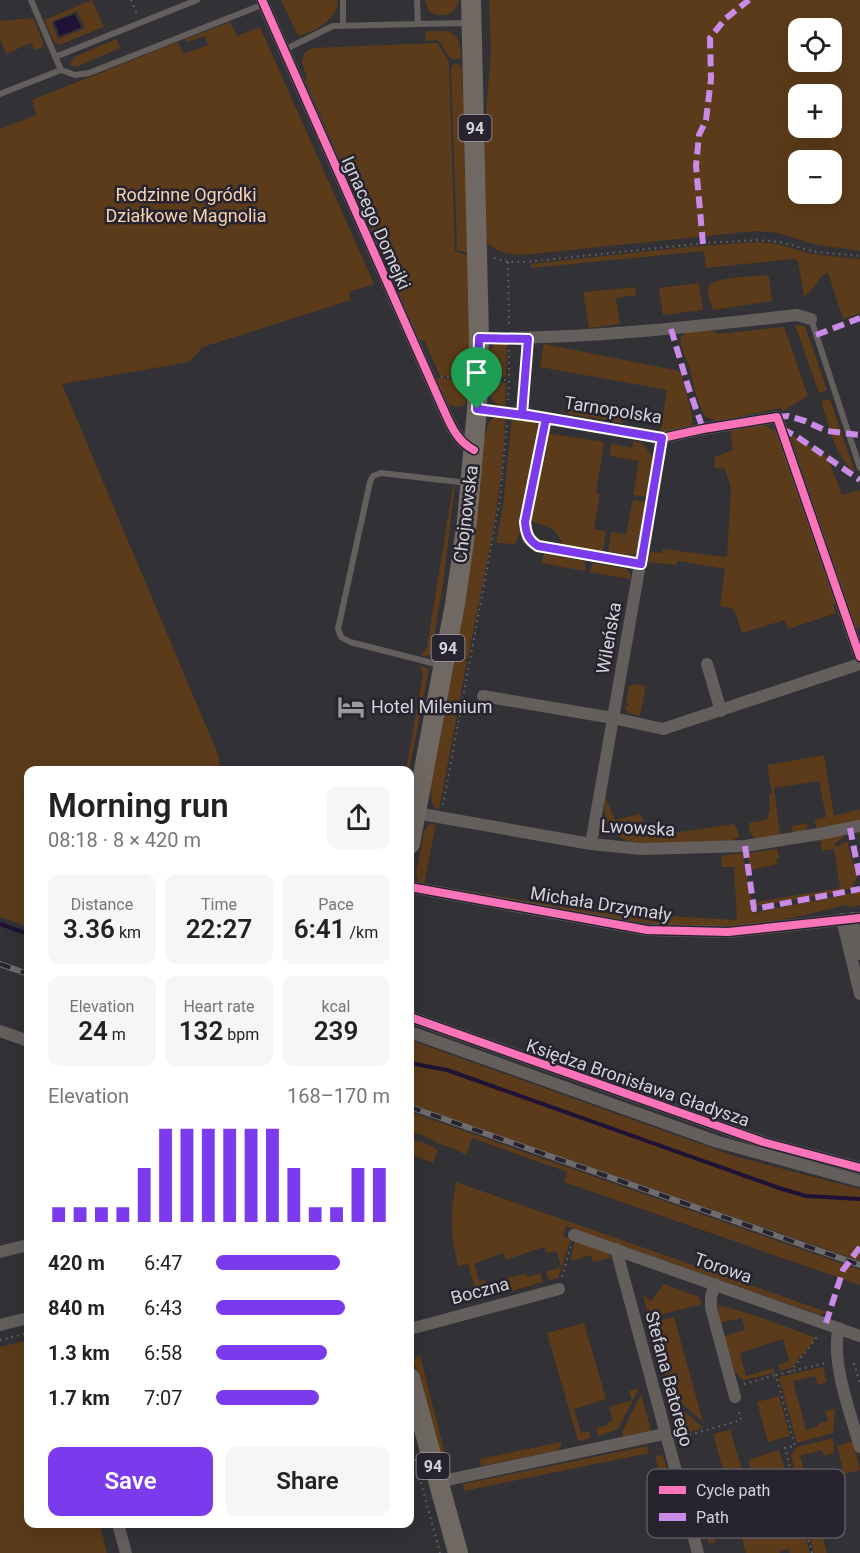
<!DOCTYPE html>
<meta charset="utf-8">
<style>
:root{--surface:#fff;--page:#f6f6f6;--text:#222;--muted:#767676;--accent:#7c3aed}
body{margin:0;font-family:Roboto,sans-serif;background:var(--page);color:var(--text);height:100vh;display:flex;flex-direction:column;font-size:22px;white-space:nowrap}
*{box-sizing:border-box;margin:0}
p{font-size:20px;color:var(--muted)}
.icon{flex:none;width:33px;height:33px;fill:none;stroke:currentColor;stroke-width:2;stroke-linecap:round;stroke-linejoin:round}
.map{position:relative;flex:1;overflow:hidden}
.sheet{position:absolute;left:24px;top:766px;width:390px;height:762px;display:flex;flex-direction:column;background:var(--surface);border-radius:12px;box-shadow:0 6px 24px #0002}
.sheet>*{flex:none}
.tools{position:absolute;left:788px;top:18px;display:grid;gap:12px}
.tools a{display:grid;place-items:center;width:54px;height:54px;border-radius:12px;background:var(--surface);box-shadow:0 6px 24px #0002;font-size:30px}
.pin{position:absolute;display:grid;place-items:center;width:51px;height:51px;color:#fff;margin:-62px -26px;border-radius:50% 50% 50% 0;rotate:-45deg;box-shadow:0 0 6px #0007}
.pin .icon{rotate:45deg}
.round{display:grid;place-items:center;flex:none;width:63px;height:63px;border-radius:12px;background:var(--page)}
.head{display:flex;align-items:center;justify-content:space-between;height:102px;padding:0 24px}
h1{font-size:33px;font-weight:600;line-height:45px}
.figures{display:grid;grid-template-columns:repeat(3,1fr);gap:9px;height:102px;padding:6px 24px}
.figures div{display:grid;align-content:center;border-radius:12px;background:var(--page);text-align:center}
.figures b{font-size:26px;font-weight:600}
.figures small{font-size:16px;font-weight:400}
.figures p{font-size:16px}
.chart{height:168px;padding:12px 24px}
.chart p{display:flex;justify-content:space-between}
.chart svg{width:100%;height:108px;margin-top:6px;stroke:var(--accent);stroke-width:6}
.button{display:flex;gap:12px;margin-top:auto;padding:12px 24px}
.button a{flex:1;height:69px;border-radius:12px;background:var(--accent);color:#fff;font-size:24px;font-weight:600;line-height:69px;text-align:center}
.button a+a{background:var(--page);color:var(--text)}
ul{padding:0 24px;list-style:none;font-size:20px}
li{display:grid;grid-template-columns:96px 72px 1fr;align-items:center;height:45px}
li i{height:15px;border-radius:8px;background:var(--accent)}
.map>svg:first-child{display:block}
.green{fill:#5b3b19;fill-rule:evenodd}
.water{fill:#1f1236}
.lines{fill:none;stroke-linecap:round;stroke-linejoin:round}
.stream{stroke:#1f1236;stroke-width:4}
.path{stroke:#696766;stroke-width:2;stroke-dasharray:1.5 4.5;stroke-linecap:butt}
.lane{stroke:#645f5c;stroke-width:6}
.street{stroke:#645f5c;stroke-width:12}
.primary{stroke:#706963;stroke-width:20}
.rail-casing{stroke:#6e6c6c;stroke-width:6}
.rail{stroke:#27242f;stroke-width:4;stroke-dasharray:11;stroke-linecap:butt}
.quiet{stroke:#ca8be6;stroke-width:6;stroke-dasharray:12 6;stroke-linecap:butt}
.cycleway-casing{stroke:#27242f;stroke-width:11}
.cycleway{stroke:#fb73b8;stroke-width:8}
.route-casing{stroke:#fff;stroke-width:12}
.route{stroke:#7c3aed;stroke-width:8}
.labels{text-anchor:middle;stroke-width:5;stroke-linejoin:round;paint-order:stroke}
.shield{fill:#27242f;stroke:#a09ea7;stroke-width:1.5}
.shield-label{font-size:16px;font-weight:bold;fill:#d4d3da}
.park-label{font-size:18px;fill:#f7d2af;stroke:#27242f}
.street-label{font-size:18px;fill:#d4d3da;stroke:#27242f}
.poi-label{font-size:18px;fill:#d4d3da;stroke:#27242f;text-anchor:start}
.key{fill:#27242f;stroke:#5b5962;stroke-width:1.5}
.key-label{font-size:16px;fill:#d4d3da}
</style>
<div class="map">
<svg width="860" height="1553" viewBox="0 0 860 1553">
<rect width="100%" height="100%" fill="#323136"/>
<path class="green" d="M92,0L104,27L59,45L54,42L44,20ZM77,11L85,28L58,39L52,22Z
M281,0H338C338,19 315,32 298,36Z
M425,0H459C455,16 442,19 429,11Z
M489,0H860V251L814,244L778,233L755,231L522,255C510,254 497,253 487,243L484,138L491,51ZM798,28H831V62H798ZM798,94H831V128H798ZM831,160V194H798V160Z
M33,18L43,42V47L35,50L31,43L6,54L0,39V21Z
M230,22L237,36L260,27L374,284L349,292L351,300L203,347L189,362L62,384L219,757V765L237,771H28V927L0,917V129L36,115L32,100L178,42L183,54L208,45L205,36L187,42L186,39Z
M447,31C461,35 460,46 461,59H451L438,40L425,41L426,31Z
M117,39L120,48L76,67L71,66V61L76,56Z
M437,43L449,61L455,251L472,257L470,377L440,376L424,340L420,341L305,80L307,78L302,63L304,53L312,48Z
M457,63L462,69L463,96L468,123L472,254L457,250L451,69L453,64Z
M757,242L777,244L812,254L860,259V313L843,319L828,272C817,278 814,290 804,297L798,260L793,259L706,268L704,251L531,268V264L687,247Z
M766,275L769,277L772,301L713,310C711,304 705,292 709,286C714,277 755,276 766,275Z
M699,283L703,310L663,315L659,288Z
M635,287L636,295L616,298L620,324L589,328L583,292Z
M795,325L805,326L827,390L819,393Z
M784,327L808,396L783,411L781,408L717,421L706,417C695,401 694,383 689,366C687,358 678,347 681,338C684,330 699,329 707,328L718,334Z
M507,342L506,377H489L490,349L496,343Z
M544,344L679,371L682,374C683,388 696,415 691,426L660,433L667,390L540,367Z
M436,378L470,380C469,394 469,414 448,404Z
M489,381L506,383L505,404L503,406C489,402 489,393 489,381Z
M830,399L855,472C834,457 829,424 821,401Z
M569,405L624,414L622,423L568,414Z
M495,416L505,417C504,495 482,582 468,659L456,657L467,588L484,439L489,422Z
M512,417L534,420L539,428L521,530L515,544L496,543L503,506Z
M765,425L778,433L838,603L833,605L836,613L788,629L785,620L742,633L734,609L720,606L725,569L678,561L676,565L648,562L650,552L662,553L663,549L727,557L731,488L725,469L714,467L715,457L733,450L730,428Z
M546,433L604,442L596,492L600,494L594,529L606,531L603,553L563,546C558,529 547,525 530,521Z
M790,434L828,458L842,495L860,490V628L855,627Z
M633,441L642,443L653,457L648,497L633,495L639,461L610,456L611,444L632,448Z
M453,486H455L443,584L431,655L421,656L427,647Z
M633,500L648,502L638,552L631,556L608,554L611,532L626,534Z
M544,554L585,561V571L541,563Z
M593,563L627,569L630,574L631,579L589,572Z
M455,659L467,661L439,810L433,806L430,790Z
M419,666L429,669L409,771H406L423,673Z
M634,684L646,686L640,716C633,714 626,715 625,706H628L629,704L626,703L629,686Z
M824,755L834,816L860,809V821L818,831L814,820L826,817L819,781L774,788L780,835L793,833L792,826L808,823L805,833L754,838L749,830V823L767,820L770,808L769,794H772L767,765Z
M605,796L615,820L640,814L642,816L644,834H665L734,824L738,832L739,837L730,841L640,844C613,840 601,823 605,796Z
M436,823L424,885L418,881L416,872L424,832L428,825Z
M841,835L844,837L834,844L837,847L847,841L857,878L852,888L834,893L757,906L756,902L840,888L834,849L822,851L820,839Z
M777,849L779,858L776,859L777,864L751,870L748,853Z
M743,853L753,913L858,892L860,893V905L851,907L846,905C800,917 754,927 706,927C620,926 534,903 449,888L596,912L737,920L734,867H722L721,856Z
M410,1040L737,1157L860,1189V1261L410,1104Z
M410,1112L860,1270V1285L564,1182L567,1172L472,1138L466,1155C456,1149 448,1147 438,1143C428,1138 421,1134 410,1132Z
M410,1139L425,1143L438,1150L433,1163L410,1154Z
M456,1182L827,1312L826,1313L820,1315L566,1226L563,1236L571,1239L558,1278L549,1280L546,1272L561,1267L557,1251L547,1253L544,1247L506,1260L503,1253L474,1264L479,1281L485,1280L487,1284L498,1281L502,1293L478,1300L468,1264L458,1266C450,1230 450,1218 456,1182Z
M575,1241L609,1253L611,1258L593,1262L591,1255L570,1261Z
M526,1273L527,1277L540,1273L543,1282L508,1292L505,1279Z
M664,1284L699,1297L702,1304L649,1318L643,1294L651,1301Z
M718,1305L751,1314L816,1338L791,1368L780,1371L778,1365L789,1361L783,1339L740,1353L746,1376L773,1368L775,1373L743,1380L735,1372L724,1336L745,1330L742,1318L720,1323Z
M674,1317L703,1422L669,1392L651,1323Z
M584,1323L606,1399L574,1409L581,1433L589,1431L591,1438L578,1441L547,1333Z
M28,1340V1524H100L107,1553H0V1347Z
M420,1355L450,1473L446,1472L443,1469L414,1361L415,1358Z
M823,1367L827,1382L818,1385L815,1376L793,1381L806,1430L819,1426L818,1424L828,1421L825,1411L835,1409L833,1433L797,1443L779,1377Z
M639,1388L618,1429L598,1436L596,1428L608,1425V1422L613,1421L609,1407L632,1400L629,1391Z
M641,1394L651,1431L623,1438L622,1432Z
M779,1396L790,1436L768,1442L757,1402Z
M672,1400L703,1428L681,1434Z
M730,1430L752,1503L749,1509L735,1513L713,1434Z
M833,1438L834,1453L824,1456L822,1450L800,1456L827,1553H814L791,1455L797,1447Z
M853,1441L860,1470L844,1474L837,1446Z
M561,1442V1446L556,1451L481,1466L480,1459Z
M647,1446L649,1453L464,1491L463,1484Z
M779,1450L793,1496L762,1505L748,1460Z
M663,1455L678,1511L670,1513L655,1456Z
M796,1501L810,1553H790L788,1549L780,1551V1553H746L741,1536H738L734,1525L712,1531L715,1542L709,1544L704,1526Z"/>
<path class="water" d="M75,14L81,27L60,36L54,22Z"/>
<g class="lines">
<path class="stream" d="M0,924L28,934
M410,1063L447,1070L782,1189L806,1196L860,1199"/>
<path class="path" d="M131,0L137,14
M494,258L508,262H526L705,243L760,240L780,242L816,252L860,256
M508,262L509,327
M509,350V380
M441,377L462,378
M492,380H509L508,400
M443,805L500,499L507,424
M562,1277L571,1245
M0,1340L28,1333
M854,1363L860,1384
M790,1372L819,1334
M744,1384L776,1375
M678,1438L741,1420L738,1408
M410,1442L440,1553
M812,1553L785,1448L795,1446L776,1375L826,1363"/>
<path class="lane" d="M31,0L61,70
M343,0V25
M418,24L468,23
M284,50L333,26L418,24L417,0
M55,57L197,0
M0,94L61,70L75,75L89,73L264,4
M811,319L860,468
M522,414L528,339
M440,665L350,642L341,637L338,629L370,482L373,476L381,473L468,483"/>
<path class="street" d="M262,0L442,406C450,423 456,441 474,450
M479,338C586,339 691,327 797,315L811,319
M477,409L522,414L662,438L703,429L777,417L860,657
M546,418L525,522L528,538L538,546L641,564
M707,664L721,711
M483,696L613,718L663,729L860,664
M416,813L591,844L641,849L745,846L819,834L860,826
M591,844L662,438
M410,887L647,930L728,932L860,918
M852,918L860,954
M842,919L860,994
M410,1017L763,1142L860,1168
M0,1031L28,1041
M410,1032L718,1142L860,1181
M574,1235L860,1336
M616,1249L698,1553
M0,1252L28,1245
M715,1284L711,1297V1308L735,1397
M0,1325L28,1318
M839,1328C830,1360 851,1415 860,1447
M410,1329L559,1289
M438,1482L664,1434
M118,1524L126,1553"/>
<path class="primary" d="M410,844L455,604L467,521L477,409L479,338L471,0
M410,1378L458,1553"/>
<defs>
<path id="rail" d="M0,964L28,974
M410,1107L860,1265"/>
</defs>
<use href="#rail" class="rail-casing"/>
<use href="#rail" class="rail"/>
<path class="quiet" d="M703,244L696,166L699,135L706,120L711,79L710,38L725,19L749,0
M671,329L688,386L703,429
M816,335L860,318
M777,417L788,416L805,421L827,431L860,435
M782,429L796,436L860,480
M850,828L860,879
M745,846L754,909L860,889
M826,1323L843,1270L860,1247"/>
<defs>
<path id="cycleway" d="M262,0L442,406C450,423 456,441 474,450
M477,409L522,414L662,438L703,429L777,417L860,657
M410,887L647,930L728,932L860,918
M410,1017L763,1142L860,1168"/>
</defs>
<use href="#cycleway" class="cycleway-casing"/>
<use href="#cycleway" class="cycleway"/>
</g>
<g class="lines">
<defs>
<path id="route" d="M477,409L546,418L525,522C526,533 528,540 538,546L641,564L662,438L522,414L528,339L479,338L477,409"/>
</defs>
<use href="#route" class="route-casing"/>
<use href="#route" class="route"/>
</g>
<defs>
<symbol id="hotel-bare" viewBox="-9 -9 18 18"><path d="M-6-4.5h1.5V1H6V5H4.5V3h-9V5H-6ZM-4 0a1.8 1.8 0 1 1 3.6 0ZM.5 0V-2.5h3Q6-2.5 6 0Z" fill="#9b9aa1" stroke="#27242f" stroke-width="2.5" paint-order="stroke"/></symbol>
</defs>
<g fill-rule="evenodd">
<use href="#hotel-bare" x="332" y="688" width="38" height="38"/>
</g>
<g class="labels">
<g class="shield">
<rect x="458.5" y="115" width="33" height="26" rx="4.5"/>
<rect x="431.5" y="635" width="33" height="26" rx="4.5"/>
<rect x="416.5" y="1453" width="33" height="26" rx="4.5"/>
</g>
<g class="shield-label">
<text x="475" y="134">94</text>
<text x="448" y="654">94</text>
<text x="433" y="1472">94</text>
</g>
<g class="park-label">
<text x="186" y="201">Rodzinne Ogródki<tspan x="186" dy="21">Działkowe Magnolia</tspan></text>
</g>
<g class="street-label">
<text transform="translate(376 223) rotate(66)" y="6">Ignacego Domejki</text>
<text transform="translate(613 410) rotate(9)" y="6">Tarnopolska</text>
<text transform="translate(466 514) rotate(-83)" y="6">Chojnowska</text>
<text transform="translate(609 638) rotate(-80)" y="6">Wileńska</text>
<text transform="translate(638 828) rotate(3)" y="6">Lwowska</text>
<text transform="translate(601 904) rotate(9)" y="6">Michała Drzymały</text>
<text transform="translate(638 1083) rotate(19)" y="6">Księdza Bronisława Gładysza</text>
<text transform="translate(723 1268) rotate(19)" y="6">Torowa</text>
<text transform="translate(480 1291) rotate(-15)" y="6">Boczna</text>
<text transform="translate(669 1379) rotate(75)" y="6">Stefana Batorego</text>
</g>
<g class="poi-label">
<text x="371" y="713">Hotel Milenium</text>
</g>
</g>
<rect x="647" y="1469" width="198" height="69" rx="9" class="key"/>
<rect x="659" y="1486" width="27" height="8" fill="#fb73b8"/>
<rect x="659" y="1513" width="27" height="8" fill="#ca8be6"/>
<g class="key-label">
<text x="696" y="1496">Cycle path</text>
<text x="696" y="1523">Path</text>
</g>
</svg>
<div class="tools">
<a><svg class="icon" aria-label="locate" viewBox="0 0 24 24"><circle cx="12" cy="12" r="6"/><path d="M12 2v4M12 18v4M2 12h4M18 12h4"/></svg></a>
<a>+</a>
<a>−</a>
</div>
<div class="pin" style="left:477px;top:409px;background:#1e9e55"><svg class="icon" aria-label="arrive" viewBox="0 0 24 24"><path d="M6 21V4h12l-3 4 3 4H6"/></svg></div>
<section class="sheet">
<div class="head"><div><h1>Morning run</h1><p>08:18 · 8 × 420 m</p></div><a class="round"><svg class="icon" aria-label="share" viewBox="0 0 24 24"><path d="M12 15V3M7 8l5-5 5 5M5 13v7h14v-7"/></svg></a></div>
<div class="figures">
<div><p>Distance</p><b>3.36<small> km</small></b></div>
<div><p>Time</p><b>22:27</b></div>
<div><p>Pace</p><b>6:41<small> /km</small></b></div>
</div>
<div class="figures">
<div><p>Elevation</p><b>24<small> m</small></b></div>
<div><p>Heart rate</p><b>132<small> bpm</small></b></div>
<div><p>kcal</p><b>239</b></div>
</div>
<div class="chart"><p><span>Elevation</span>168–170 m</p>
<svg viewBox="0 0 160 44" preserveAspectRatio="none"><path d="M5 44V38M15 44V38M25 44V38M35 44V38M45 44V22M55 44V6M65 44V6M75 44V6M85 44V6M95 44V6M105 44V6M115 44V22M125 44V38M135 44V38M145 44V22M155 44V22"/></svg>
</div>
<ul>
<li><b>420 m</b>6:47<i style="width:71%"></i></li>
<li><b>840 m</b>6:43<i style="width:74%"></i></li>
<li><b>1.3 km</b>6:58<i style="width:64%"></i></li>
<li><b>1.7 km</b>7:07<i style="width:59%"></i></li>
</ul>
<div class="button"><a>Save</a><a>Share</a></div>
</section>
</div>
